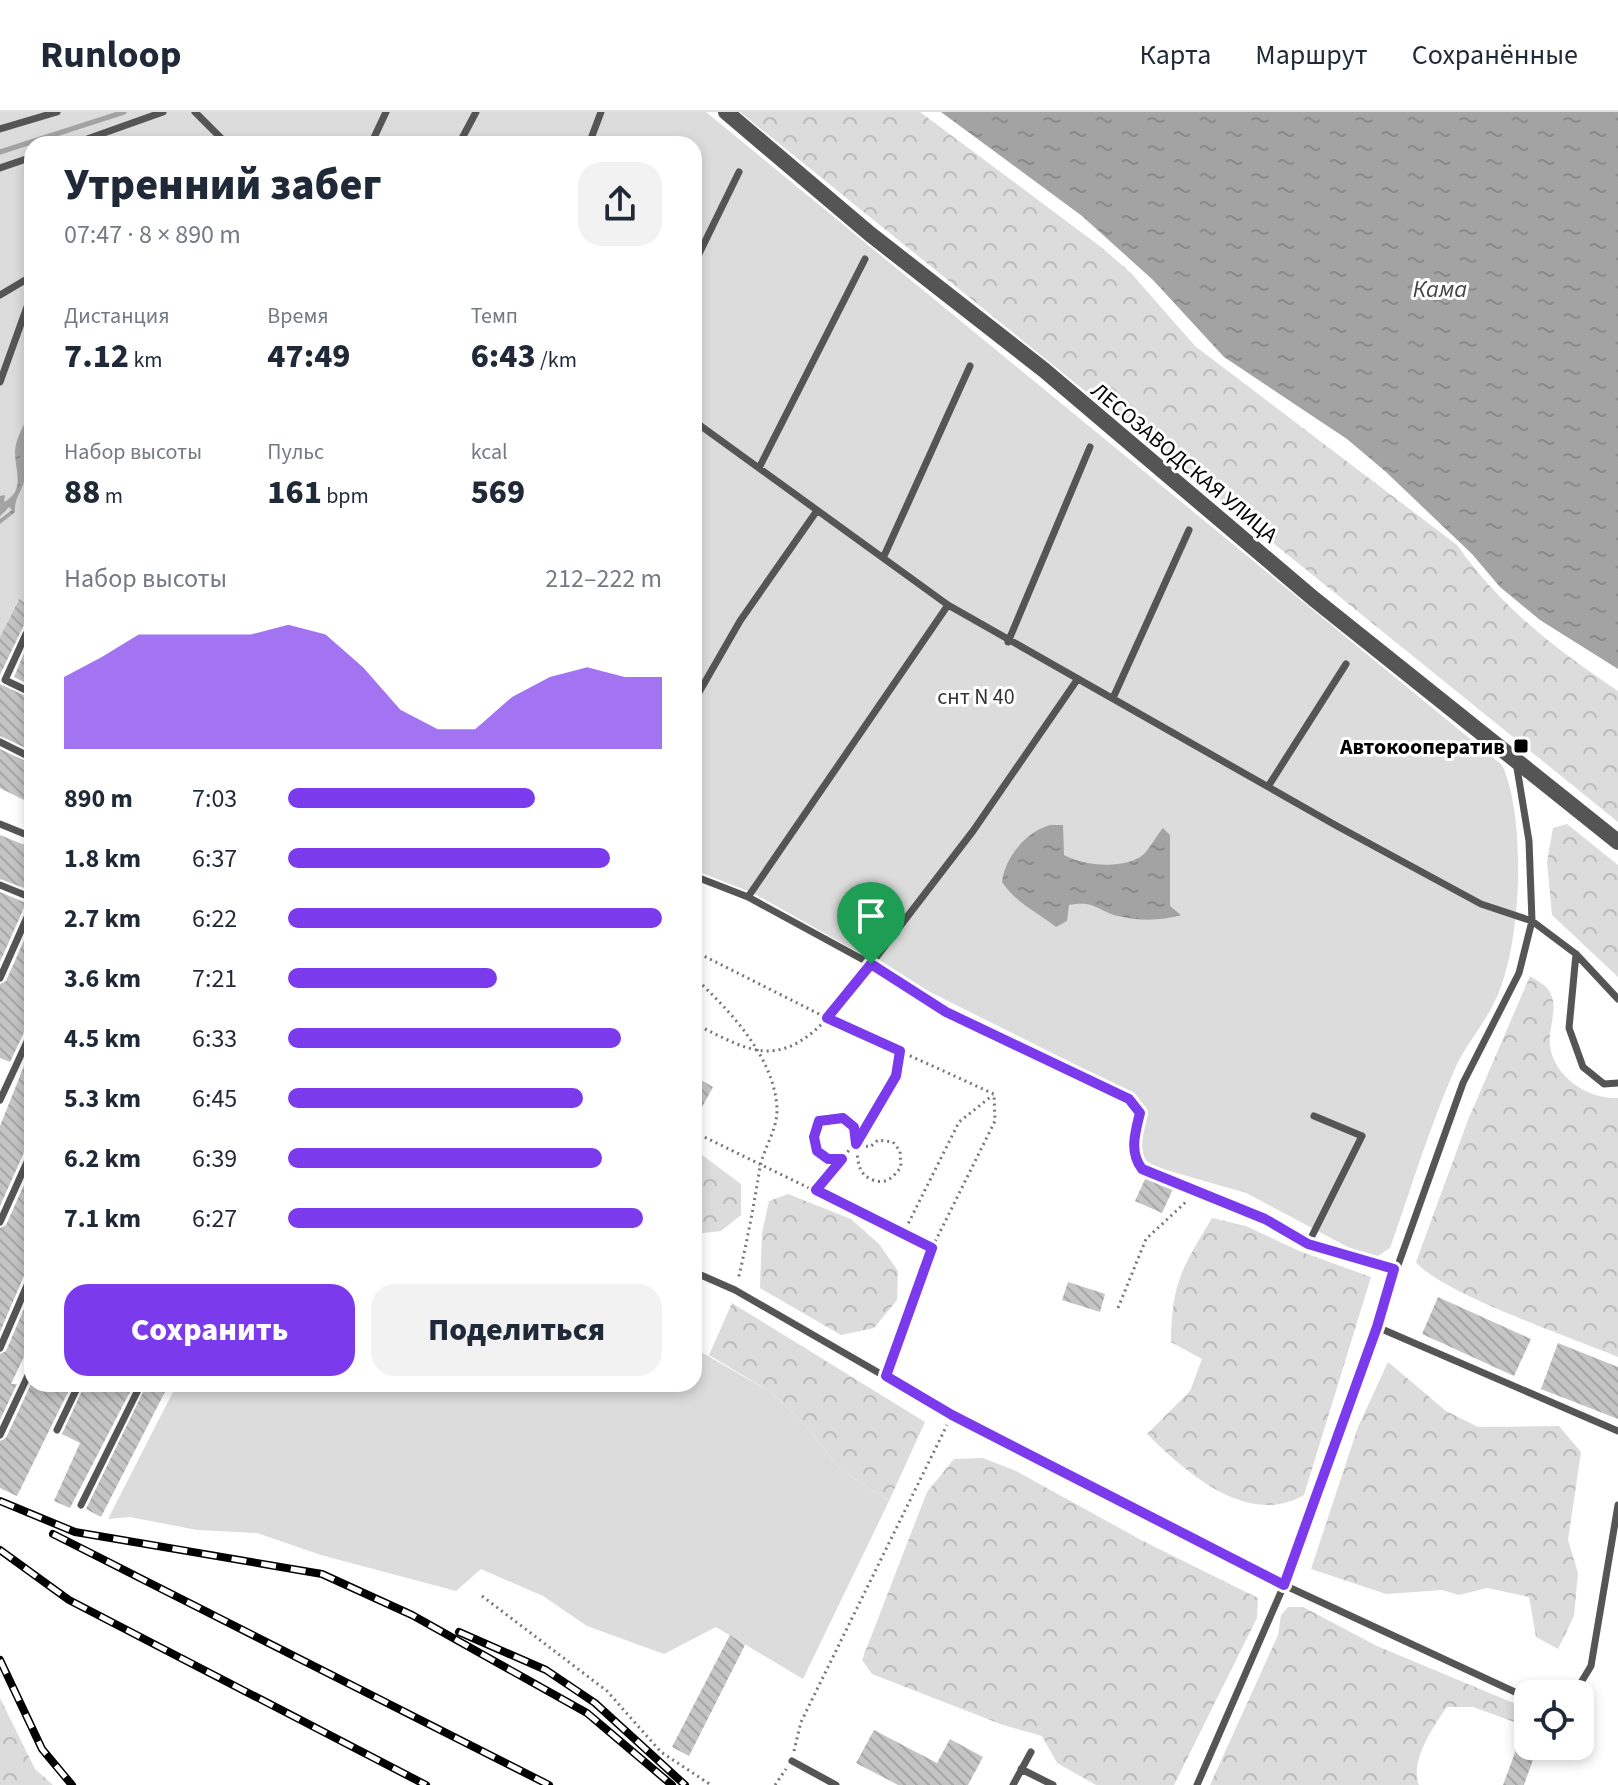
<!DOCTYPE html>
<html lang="ru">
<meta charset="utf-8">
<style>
:root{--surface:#fff;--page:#f2f2f3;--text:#1f2937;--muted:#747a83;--line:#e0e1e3;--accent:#7c3aed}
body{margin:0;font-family:"Source Sans 3",sans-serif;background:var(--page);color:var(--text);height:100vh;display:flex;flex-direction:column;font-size:30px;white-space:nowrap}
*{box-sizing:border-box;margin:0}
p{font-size:26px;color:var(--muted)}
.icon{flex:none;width:44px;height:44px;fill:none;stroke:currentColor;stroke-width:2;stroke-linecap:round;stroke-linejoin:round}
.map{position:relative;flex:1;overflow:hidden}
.sheet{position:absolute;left:24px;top:24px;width:678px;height:1256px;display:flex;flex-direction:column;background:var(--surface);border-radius:24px;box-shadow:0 4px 12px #0003}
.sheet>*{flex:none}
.fabs{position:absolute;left:1514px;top:1568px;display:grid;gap:16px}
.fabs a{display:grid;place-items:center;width:80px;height:80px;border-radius:16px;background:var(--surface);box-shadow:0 4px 12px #0003;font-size:40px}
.pin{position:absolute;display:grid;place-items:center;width:68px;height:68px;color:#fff;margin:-82px -34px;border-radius:50% 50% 50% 0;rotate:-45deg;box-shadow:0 0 8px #0007}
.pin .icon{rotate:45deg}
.round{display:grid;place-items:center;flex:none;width:84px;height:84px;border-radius:24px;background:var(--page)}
.overview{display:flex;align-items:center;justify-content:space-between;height:136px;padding:0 40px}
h1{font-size:44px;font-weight:800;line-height:60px}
.metrics{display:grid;grid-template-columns:repeat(3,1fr);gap:12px;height:136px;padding:8px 40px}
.metrics div{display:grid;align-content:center}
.metrics b{font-size:34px;font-weight:800}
.metrics small{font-size:22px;font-weight:400}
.metrics p{font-size:22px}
.chart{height:224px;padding:16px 40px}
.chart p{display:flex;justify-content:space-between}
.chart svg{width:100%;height:144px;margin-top:8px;fill:var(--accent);opacity:.7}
.primary-button{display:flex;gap:16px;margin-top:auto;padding:16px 40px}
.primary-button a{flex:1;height:92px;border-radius:24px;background:var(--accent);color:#fff;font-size:32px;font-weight:800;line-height:92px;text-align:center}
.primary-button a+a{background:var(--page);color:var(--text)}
ul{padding:0 40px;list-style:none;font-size:26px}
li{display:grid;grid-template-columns:128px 96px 1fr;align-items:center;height:60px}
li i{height:20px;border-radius:10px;background:var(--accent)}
header{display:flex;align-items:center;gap:48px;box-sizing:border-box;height:112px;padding:0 40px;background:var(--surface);border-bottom:2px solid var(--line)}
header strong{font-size:38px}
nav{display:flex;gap:44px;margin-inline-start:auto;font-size:28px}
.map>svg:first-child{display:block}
.green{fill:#dcdcdc}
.forest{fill:url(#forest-crowns)}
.water{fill:url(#water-ripples)}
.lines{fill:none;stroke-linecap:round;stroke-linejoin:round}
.stream{stroke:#a3a3a3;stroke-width:5}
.building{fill:url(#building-back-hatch)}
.path{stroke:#777;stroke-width:3;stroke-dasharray:2 4;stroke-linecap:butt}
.service{stroke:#555;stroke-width:7}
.tertiary{stroke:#555;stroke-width:16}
.rail-casing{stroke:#000;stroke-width:8}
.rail{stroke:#fff;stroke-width:5;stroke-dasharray:15;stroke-linecap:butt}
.route-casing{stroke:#fff;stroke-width:16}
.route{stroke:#7c3aed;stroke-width:10}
.poi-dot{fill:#000;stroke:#fff;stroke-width:3}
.labels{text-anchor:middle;stroke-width:6;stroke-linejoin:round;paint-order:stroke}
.street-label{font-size:22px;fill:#000;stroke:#fff}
.park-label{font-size:22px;fill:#333;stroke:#fff}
.poi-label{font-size:22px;font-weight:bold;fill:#000;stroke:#fff;text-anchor:end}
.water-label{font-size:24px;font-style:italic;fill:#444;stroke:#fff}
</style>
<header>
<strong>Runloop</strong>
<nav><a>Карта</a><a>Маршрут</a><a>Сохранённые</a></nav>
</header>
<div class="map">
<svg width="1618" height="1673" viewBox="0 0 1618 1673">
<defs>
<pattern id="forest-crowns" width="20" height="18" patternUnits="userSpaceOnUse" patternTransform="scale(2)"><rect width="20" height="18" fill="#dcdcdc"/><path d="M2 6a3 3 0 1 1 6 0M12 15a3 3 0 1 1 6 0" fill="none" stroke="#bbb"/></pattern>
<pattern id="water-ripples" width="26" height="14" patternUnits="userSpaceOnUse" patternTransform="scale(2)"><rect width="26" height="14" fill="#a3a3a3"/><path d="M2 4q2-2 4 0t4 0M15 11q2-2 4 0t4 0" fill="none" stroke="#8b8b8b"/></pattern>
<pattern id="building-back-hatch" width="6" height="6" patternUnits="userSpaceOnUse" patternTransform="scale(2)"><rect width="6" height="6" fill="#c4c4c4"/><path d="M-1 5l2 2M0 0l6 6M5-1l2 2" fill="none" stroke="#a7a7a7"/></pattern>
</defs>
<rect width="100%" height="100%" fill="#fff"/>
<path class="green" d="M0,0H706L1502,653C1527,706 1522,838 1494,891C1483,914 1464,935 1454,959C1429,1016 1411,1077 1390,1136L1378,1144L1361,1142L1246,1081L1156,1055L1142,1046C1137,1015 1159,1003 1130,980L918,874L753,781L694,758V32H32V493L18,488L0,525Z
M694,1236L769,1279L802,1309L841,1358L889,1389L803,1567L716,1515L664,1542L587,1514L543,1484L481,1457L456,1479L321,1443L257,1421L197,1418L130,1405L108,1407L177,1272H694Z"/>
<path class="forest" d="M740,0H920L1101,135L1131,161L1195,234L1457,433C1502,496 1554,536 1618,579V710Z
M1567,712L1618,753V865L1552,803L1547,750L1553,716Z
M1530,864C1539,870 1549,874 1552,885C1557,899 1548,918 1550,934C1554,965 1589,988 1618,986V1245C1575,1227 1441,1181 1416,1150L1468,1008Z
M694,1037L741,1072V1103L721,1119L694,1122Z
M788,1082L851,1107L879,1132L898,1159L897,1188L874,1216L841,1223L760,1176L762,1121L769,1089Z
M1212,1106L1246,1114L1299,1139L1371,1165L1304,1383C1247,1416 1186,1360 1147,1322L1190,1279L1202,1247L1171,1230C1172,1170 1182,1156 1212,1106Z
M732,1191L925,1310L889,1389L841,1358L802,1309L769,1279L709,1243Z
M1388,1250L1446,1299L1478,1315L1559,1314L1581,1340L1568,1428L1578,1461L1574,1504L1558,1537L1536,1525L1529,1485L1487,1476L1459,1483L1442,1478L1386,1482L1311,1457L1358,1315Z
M983,1346L1016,1359L1143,1429L1258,1486L1257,1506L1174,1673H1096L1057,1651L1042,1624L1003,1613L872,1562L862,1548L927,1380L954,1347Z
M1288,1495H1303L1377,1534L1528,1597V1615L1473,1595H1447C1434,1613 1409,1650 1419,1673H1210L1278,1523L1281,1503Z
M0,1586L35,1657L53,1673H0Z"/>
<path class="water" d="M941,0H1618V557L1540,508L1500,475L1472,442L1386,360L1347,327L1224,245L1153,168L1082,104Z
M32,296C32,320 30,342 25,365C23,379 14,385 15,400L0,412V407L12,398L9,395L0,404V384L5,383L4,390C29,377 11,353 16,332C19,320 27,308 32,296Z
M1050,713H1063L1064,743C1083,754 1126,758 1144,742C1151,735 1156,724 1163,716L1170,723V794L1181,803C1161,809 1139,809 1118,804C1096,798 1095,788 1069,793L1067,809L1056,815C1036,799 1016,791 1002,770C1005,745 1026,720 1050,713Z"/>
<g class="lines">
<path class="stream" d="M0,40L124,0"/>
</g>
<path class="building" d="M19,487L32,496L0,563V525Z
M28,532L32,534V574L14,565Z
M0,572L32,587V639L0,624Z
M0,637L32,652V692L0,676Z
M0,723L32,736V779L0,767Z
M0,780L26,791L0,850Z
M32,810V913L26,916L10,950L0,946V872L6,869Z
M32,934V1033L26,1036L0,1094V1014Z
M694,964L713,975L694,1010Z
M32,1055V1156L26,1159L0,1220V1116L6,1113Z
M1146,1065L1173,1077L1162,1101L1135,1089Z
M1068,1170L1105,1182L1100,1200L1062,1188Z
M32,1178V1228L11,1272H17L0,1308V1242L6,1239Z
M1438,1185L1531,1227L1514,1264L1422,1222Z
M1558,1231L1618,1255V1307L1541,1277Z
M31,1272H72L17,1384L0,1376V1329L6,1326Z
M85,1272H134L70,1396L54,1389L80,1331L62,1322Z
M147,1272H169L101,1405L86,1397Z
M730,1523L745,1533L689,1644L672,1635Z
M874,1618L937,1651L950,1627L983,1645L968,1673H898L856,1651Z
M1517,1635L1535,1642L1524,1673H1503Z"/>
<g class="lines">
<path class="path" d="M694,839L827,906L994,982L995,1009L932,1136L890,1253
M694,865C729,898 774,944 777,996C778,1017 764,1035 760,1055C754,1093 747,1130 738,1168
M694,912C713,920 732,932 752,937C804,950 837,894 864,860
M694,1020L932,1136
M842,1047H828L817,1039L814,1025L819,1009L843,1006L854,1015C861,1032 850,1060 873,1068C887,1073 893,1065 901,1055L900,1039L893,1030L878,1028L870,1035L856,1032
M817,1077C851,1036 890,993 900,939
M903,1122L959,1010L993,983
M1118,1196L1146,1127L1188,1088
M482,1484L607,1579L661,1640L711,1673
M794,1639L801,1610L947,1313
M775,1673L786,1657"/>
<path class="service" d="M195,0L227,32
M0,17L57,0
M73,32L163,0
M371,32L386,0
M459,32L476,0
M589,32L601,0
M0,56L32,45
M694,152L739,60
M0,183L32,164
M0,270L32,181
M694,309L948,493L1337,714L1481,792L1532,809L1576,842L1618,887
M759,356L865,147
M884,444L970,254
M32,525L26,522L5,568L32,581
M1008,530L1090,335
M1113,586L1189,418
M694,589L740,509L816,400
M0,630L32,646
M1269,673L1346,552
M0,712L32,725
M694,764L748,785L871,852L946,900L1129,987L1140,1001L1134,1047L1142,1057L1265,1107L1308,1132L1394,1157
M0,773L32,786
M748,785L948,493
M1576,842L1569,916L1583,955L1604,972L1618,971
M871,852L973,719L1077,568
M0,866L32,794
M0,988L32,919
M0,1110L32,1039
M1308,1132L1362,1024L1314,1004
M694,1160L735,1178L952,1303L1284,1473L1528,1586
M1377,1215L1618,1319
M0,1236L32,1162
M57,1318L79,1272
M0,1323L32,1255
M81,1393L141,1272
M1574,1582L1591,1554L1618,1393
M792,1649L836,1673
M1021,1657L1053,1673
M1013,1673L1031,1640
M1197,1673L1284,1473L1463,971L1519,861L1532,809L1529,729L1516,650"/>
<path class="tertiary" d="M726,0L870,122L1044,258L1314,487L1618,730"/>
<defs>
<path id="rail" d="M0,1389L75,1420L322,1462L412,1503L587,1601L672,1673
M53,1422L549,1673
M0,1438L69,1488L426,1673
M459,1520L546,1558L595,1591L685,1673
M0,1548L42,1637L72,1673"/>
</defs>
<use href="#rail" class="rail-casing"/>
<use href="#rail" class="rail"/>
</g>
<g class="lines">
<defs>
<path id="route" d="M871,852L946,900L1129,987L1140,1001C1135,1021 1129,1040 1142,1057L1265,1107L1308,1132L1394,1157L1377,1215L1284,1473L952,1303L886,1264L932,1136L816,1078L842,1047H828L817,1039L814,1025L819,1009L843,1006L854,1015L856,1032L896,964L900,939L827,906Z"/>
</defs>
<use href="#route" class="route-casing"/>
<use href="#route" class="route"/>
</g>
<rect class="poi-dot" x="1513" y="626" width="16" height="16" rx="4"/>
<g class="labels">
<g class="street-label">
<text transform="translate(1185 350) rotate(40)" y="8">ЛЕСОЗАВОДСКАЯ УЛИЦА</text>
</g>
<g class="park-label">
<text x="976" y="592">снт N 40</text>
</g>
<g class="poi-label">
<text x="1505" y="642">Автокооператив</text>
</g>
<g class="water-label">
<text x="1440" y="185">Кама</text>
</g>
</g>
</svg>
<div class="fabs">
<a><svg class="icon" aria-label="locate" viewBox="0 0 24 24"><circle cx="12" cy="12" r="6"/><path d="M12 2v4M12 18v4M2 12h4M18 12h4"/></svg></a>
</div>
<div class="pin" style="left:871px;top:852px;background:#1e9e55"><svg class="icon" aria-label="arrive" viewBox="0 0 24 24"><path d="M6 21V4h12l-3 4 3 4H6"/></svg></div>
<section class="sheet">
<div class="overview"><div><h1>Утренний забег</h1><p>07:47 · 8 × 890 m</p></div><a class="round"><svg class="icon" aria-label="share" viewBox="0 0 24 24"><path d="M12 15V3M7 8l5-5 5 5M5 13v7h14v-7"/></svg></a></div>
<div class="metrics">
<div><p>Дистанция</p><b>7.12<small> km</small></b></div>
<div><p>Время</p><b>47:49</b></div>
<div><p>Темп</p><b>6:43<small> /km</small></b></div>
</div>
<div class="metrics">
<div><p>Набор высоты</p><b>88<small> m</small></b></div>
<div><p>Пульс</p><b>161<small> bpm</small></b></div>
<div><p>kcal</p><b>569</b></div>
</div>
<div class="chart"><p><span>Набор высоты</span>212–222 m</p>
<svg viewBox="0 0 160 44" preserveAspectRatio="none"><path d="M0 44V22L10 16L20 9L30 9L40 9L50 9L60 6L70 9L80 19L90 32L100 38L110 38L120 28L130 22L140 19L150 22L160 22V44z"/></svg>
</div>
<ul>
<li><b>890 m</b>7:03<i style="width:66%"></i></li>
<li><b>1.8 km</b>6:37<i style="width:86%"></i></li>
<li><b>2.7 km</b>6:22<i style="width:100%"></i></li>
<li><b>3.6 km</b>7:21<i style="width:56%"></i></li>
<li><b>4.5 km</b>6:33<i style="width:89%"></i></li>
<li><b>5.3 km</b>6:45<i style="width:79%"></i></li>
<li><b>6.2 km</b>6:39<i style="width:84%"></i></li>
<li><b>7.1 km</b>6:27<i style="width:95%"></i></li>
</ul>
<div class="primary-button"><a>Сохранить</a><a>Поделиться</a></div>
</section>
</div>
